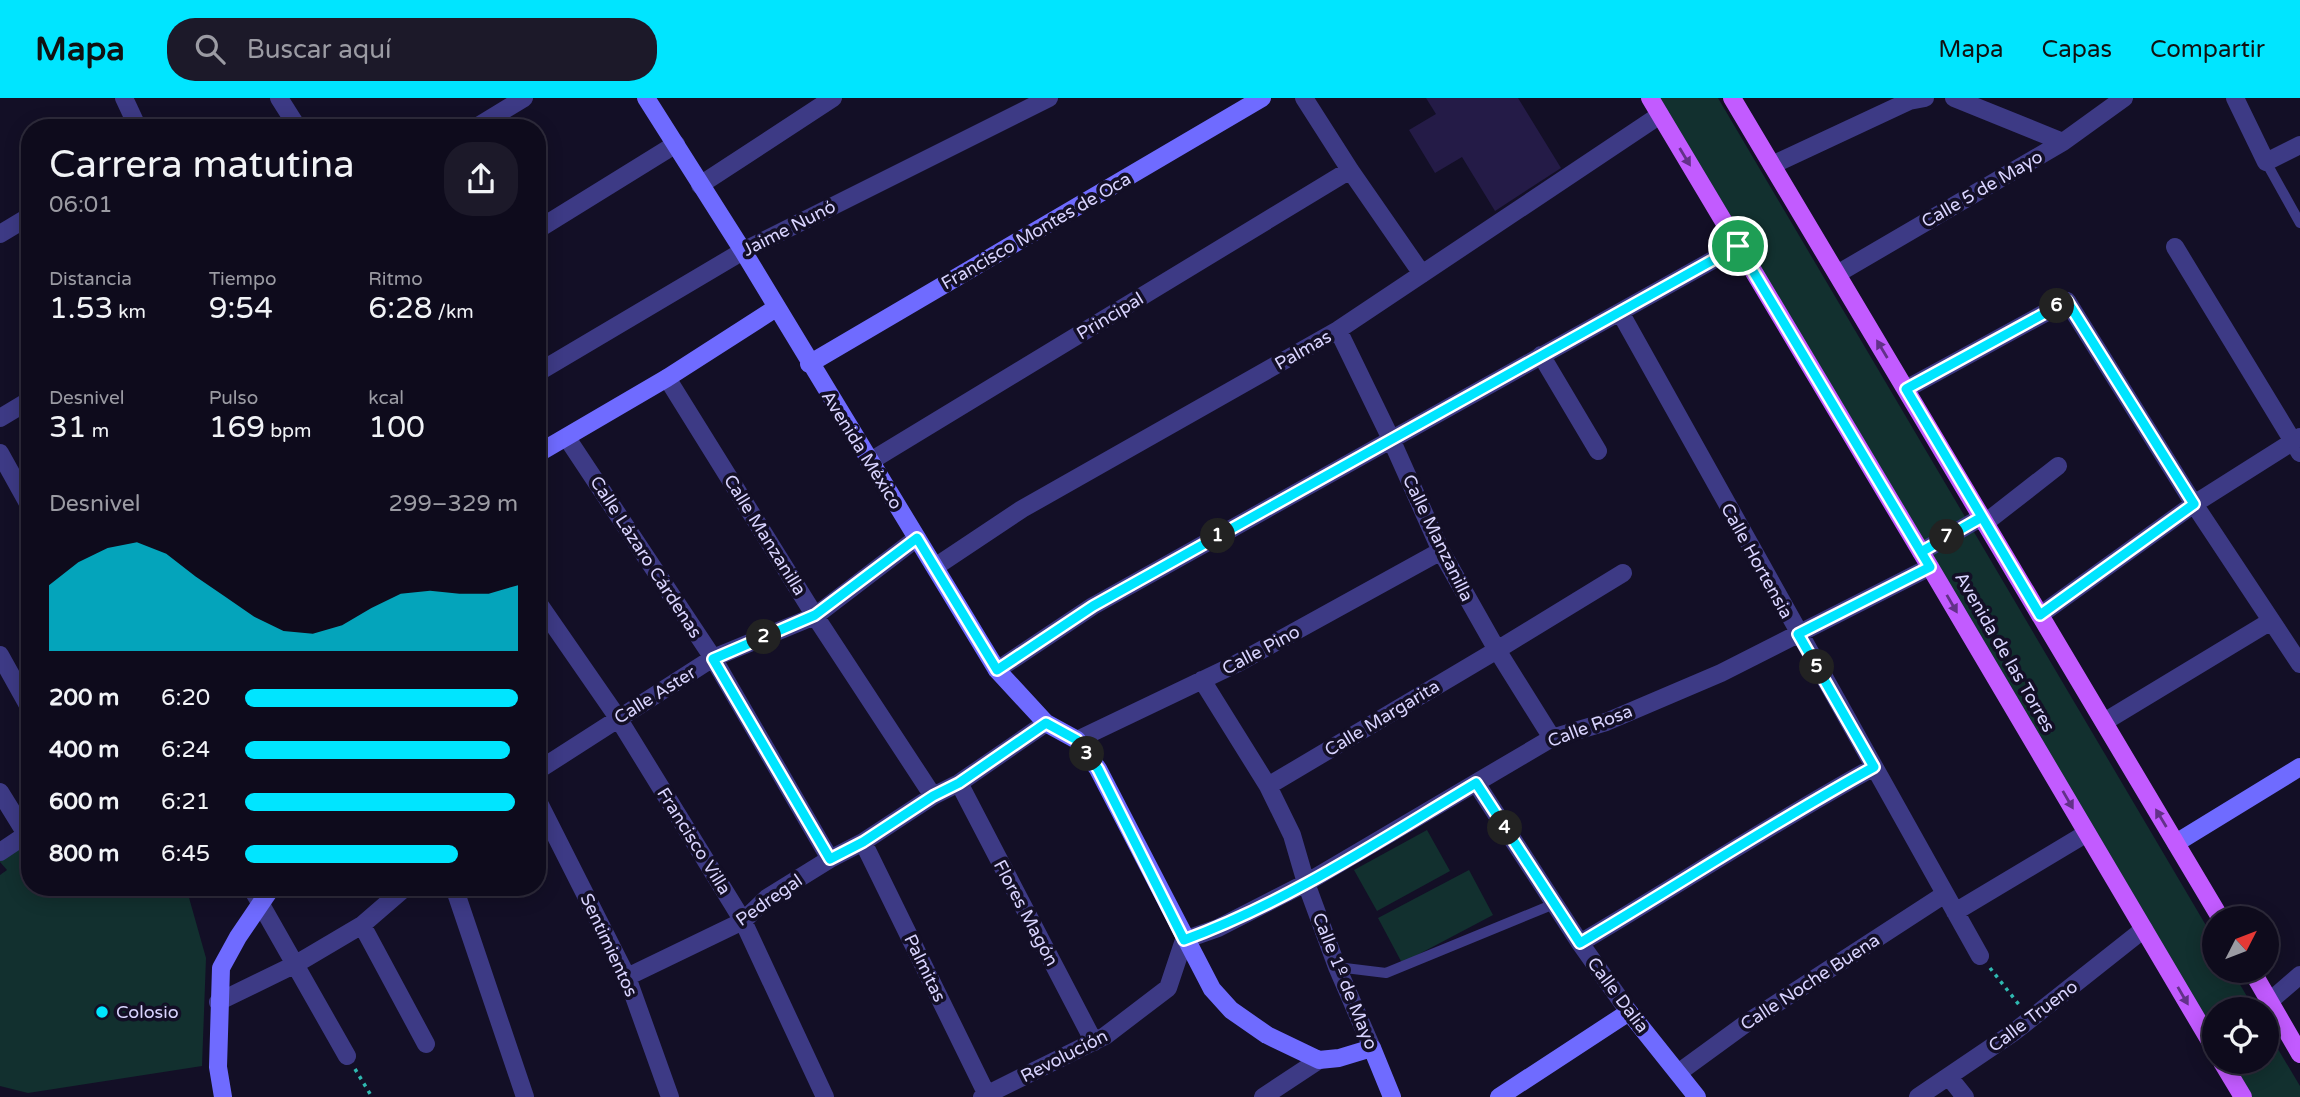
<!DOCTYPE html>
<html lang="es">
<meta charset="utf-8">
<style>
:root{--surface:#0e0b1c;--page:#1c1929;--text:#f1f3f6;--muted:#9b9ba3;--line:#2e2b3b;--accent:#00e5ff}
body{margin:0;font-family:"Varela Round",sans-serif;background:var(--page);color:var(--text);height:100vh;display:flex;flex-direction:column;font-size:26px;white-space:nowrap}
*{box-sizing:border-box;margin:0}
p{font-size:23px;color:var(--muted)}
.icon{flex:none;width:38px;height:38px;fill:none;stroke:currentColor;stroke-width:2;stroke-linecap:round;stroke-linejoin:round}
.map{position:relative;flex:1;overflow:hidden}
.side{position:absolute;left:21px;top:21px;width:525px;height:777px;display:flex;flex-direction:column;background:var(--surface);border-radius:28px;box-shadow:0 4px 18px #0003,0 0 0 2px var(--line)}
.side>*{flex:none}
.needle{width:46px;rotate:48deg}
.controls{position:absolute;left:2202px;top:808px;display:grid;gap:14px}
.controls a{display:grid;place-items:center;width:77px;height:77px;border-radius:50%;background:var(--surface);box-shadow:0 4px 18px #0003,0 0 0 2px var(--line);font-size:35px}
.pin{position:absolute;display:grid;place-items:center;width:60px;height:60px;color:#fff;margin:-30px;border:4px solid #fff;border-radius:50%;box-shadow:0 2px 7px #0007}
.km{position:absolute;width:35px;height:35px;margin:-18px;border-radius:50%;background:#222;color:#fff;font-size:19px;line-height:35px;text-align:center}
.round{display:grid;place-items:center;flex:none;width:74px;height:74px;border-radius:28px;background:var(--page)}
.summary{display:flex;align-items:center;justify-content:space-between;height:119px;padding:0 28px}
h1{font-size:38px;font-weight:600;line-height:52px}
.stats{display:grid;grid-template-columns:repeat(3,1fr);gap:10px;height:119px;padding:7px 28px}
.stats div{display:grid;align-content:center}
.stats b{font-size:30px;font-weight:600}
.stats small{font-size:19px;font-weight:400}
.stats p{font-size:19px}
.chart{height:196px;padding:14px 28px}
.chart p{display:flex;justify-content:space-between}
.chart svg{width:100%;height:126px;margin-top:7px;fill:var(--accent);opacity:.7}
ul{padding:0 28px;list-style:none;font-size:23px}
li{display:grid;grid-template-columns:112px 84px 1fr;align-items:center;height:52px}
li i{height:18px;border-radius:9px;background:var(--accent)}
header{display:flex;align-items:center;gap:42px;box-sizing:border-box;height:98px;padding:0 35px;background:var(--accent);color:#111}
header strong{font-size:33px}
nav{display:flex;gap:38px;margin-inline-start:auto;font-size:24px}
.search{width:490px;height:63px;background:var(--page);display:flex;align-items:center;gap:18px;box-sizing:border-box;padding:0 24px;border-radius:28px;color:var(--muted);font-size:26px}
.map>svg:first-child{display:block}
.park{fill:#12302f}
.building{fill:#241b47}
.lines{fill:none;stroke-linecap:round;stroke-linejoin:round}
.path{stroke:#2fb8b0;stroke-width:3.5;stroke-dasharray:3.5 5;stroke-linecap:butt}
.lane{stroke:#3d3a85;stroke-width:10}
.street{stroke:#3d3a85;stroke-width:18}
.secondary{stroke:#6f6bff;stroke-width:18}
.primary{stroke:#c25bff;stroke-width:18}
.oneway{fill:#623188}
.route-casing{stroke:#fff;stroke-width:14}
.route{stroke:#00e5ff;stroke-width:9}
.poi-dot{fill:#00e5ff;stroke:#130f26;stroke-width:2.5}
.labels{text-anchor:middle;stroke-width:7;stroke-linejoin:round;paint-order:stroke}
.street-label{font-size:18px;fill:#d9d4ff;stroke:#130f26}
.poi-label{font-size:18px;fill:#d9d4ff;stroke:#130f26;text-anchor:start}
</style>
<header>
<strong>Mapa</strong>
<div class="search"><svg class="icon" aria-label="search" viewBox="0 0 24 24"><circle cx="10" cy="10" r="6"/><path d="M15 15l6 6"/></svg>Buscar aquí</div>
<nav><a>Mapa</a><a>Capas</a><a>Compartir</a></nav>
</header>
<div class="map">
<svg width="2300" height="999" viewBox="0 0 2300 999">
<rect width="100%" height="100%" fill="#130f26"/>
<path class="park" d="M1657,0H1718L2214,841V873H2232L2255,912H2214V941Z
M1427,732L1450,773L1377,813L1354,772Z
M30,735V789H186L206,860L202,968L28,995L0,988V777L7,772L0,764V757Z
M1469,772L1493,817L1402,865L1378,820Z
M2266,931L2300,988V999H2248L2228,964H2266Z"/>
<path class="building" d="M1426,0H1518L1561,70L1495,113L1462,59L1435,75L1409,32L1436,16Z"/>
<g class="lines">
<path class="path" d="M1990,870L2020,908
M355,971L372,999"/>
<path class="lane" d="M2266,64L2300,125
M1337,869L1386,875L1554,806"/>
<path class="street" d="M124,0L138,30
M279,0L298,30
M1304,0L1350,72L1422,176
M1954,0L2063,44
M2235,0L2266,64L2300,47
M475,30L524,0
M1772,67L1909,3L1925,0
M700,87L833,0
M537,132L676,46
M0,136L30,118
M2175,149L2300,355
M1837,176L2063,44L2124,0
M1620,214L1980,858
M1338,232L1391,341L1441,453L1497,552L1552,640
M1541,257L1598,353
M537,275L743,153L1049,0
M667,280L815,518L933,698
M1906,291L2067,203L2194,406L2300,566
M0,320L30,302
M567,340L713,560L830,761
M0,355L30,409
M869,364L1350,72
M1985,425L2058,368
M1921,454L1982,419
M935,469L1022,411L1338,232L1660,17
M537,503L618,620L743,823L825,999
M2040,517L2194,406L2300,339
M0,557L30,611
M997,572L1093,508L1738,148
M1202,582L1268,688L1292,737L1306,785L1337,869L1372,950
M2104,624L2271,523
M1077,642L1236,566L1441,453
M537,673L713,560L815,518L917,440
M959,685L1094,944
M1476,685L1580,845L1629,914
M1268,688L1497,552L1623,475
M0,694L26,736
M537,701L627,879L670,999
M863,744L987,997
M0,754L30,734
M251,789L347,958
M454,789L525,999
M1955,814L2087,735
M362,827L426,946
M1580,845C1678,787 1774,724 1874,669
M627,879L743,823L767,800L830,761L863,744L933,698L959,685L1046,625
M2270,903L2300,877
M218,904L296,866L362,827L406,789
M1678,975L1748,924L1945,796
M1949,979L1965,999
M982,999L1105,938L1168,890L1184,842L1218,830L1306,785L1552,640L1606,624L1721,575L1930,469
M1263,999L1319,962
M1918,999L2014,934L2144,831"/>
<path class="secondary" d="M646,0L743,153L997,572L1046,625L1077,642L1098,671L1212,891L1231,912L1267,937L1319,962L1339,960L1372,950L1392,999
M809,266L1262,0
M537,356L667,280L776,210
M2176,745L2300,669
M223,999L218,969L221,870L238,839L272,789
M1499,999L1629,914L1697,999"/>
<path class="primary" d="M1650,0L1930,469L2214,950
M1732,0L2221,821
M2252,873L2300,956
M2222,964L2243,999"/>
</g>
<defs><path id="oneway-solid" d="M-6-.8H1V-3.2L6.5 0L1 3.2V.8H-6Z" transform="scale(1.75)"/></defs>
<g class="oneway">
<use href="#oneway-solid" transform="translate(1685 59) rotate(59)"/>
<use href="#oneway-solid" transform="translate(1882 251) rotate(-121)"/>
<use href="#oneway-solid" transform="translate(1952 506) rotate(60)"/>
<use href="#oneway-solid" transform="translate(2068 702) rotate(60)"/>
<use href="#oneway-solid" transform="translate(2161 720) rotate(-121)"/>
<use href="#oneway-solid" transform="translate(2183 898) rotate(60)"/>
</g>
<g class="lines">
<defs>
<path id="route" d="M1738,148L1093,508L997,572L917,440L815,517L713,561L830,761L863,744L933,698L959,685L1046,625L1077,642L1098,671L1184,842C1288,804 1382,741 1476,685L1580,845C1678,787 1774,724 1874,669L1798,536L1930,469L1921,454L1982,419L1906,291L2067,203L2194,406L2040,517L1982,419L1921,454L1738,148"/>
</defs>
<use href="#route" class="route-casing"/>
<use href="#route" class="route"/>
</g>
<circle class="poi-dot" cx="102" cy="914" r="7"/>
<g class="labels">
<g class="street-label">
<text transform="translate(1982 91) rotate(-30)" y="6">Calle 5 de Mayo</text>
<text transform="translate(789 130) rotate(-27)" y="6">Jaime Nunó</text>
<text transform="translate(1036 133) rotate(-30)" y="6">Francisco Montes de Oca</text>
<text transform="translate(1110 218) rotate(-31)" y="6">Principal</text>
<text transform="translate(1303 252) rotate(-30)" y="6">Palmas</text>
<text transform="translate(862 352) rotate(58)" y="6">Avenida México</text>
<text transform="translate(765 437) rotate(58)" y="6">Calle Manzanilla</text>
<text transform="translate(1438 440) rotate(64)" y="6">Calle Manzanilla</text>
<text transform="translate(646 459) rotate(57)" y="6">Calle Lázaro Cárdenas</text>
<text transform="translate(1757 463) rotate(61)" y="6">Calle Hortensia</text>
<text transform="translate(1261 552) rotate(-28)" y="6">Calle Pino</text>
<text transform="translate(2005 554) rotate(60)" y="6">Avenida de las Torres</text>
<text transform="translate(655 597) rotate(-32)" y="6">Calle Aster</text>
<text transform="translate(1382 620) rotate(-31)" y="6">Calle Margarita</text>
<text transform="translate(1590 628) rotate(-21)" y="6">Calle Rosa</text>
<text transform="translate(694 743) rotate(58)" y="6">Francisco Villa</text>
<text transform="translate(769 802) rotate(-35)" y="6">Pedregal</text>
<text transform="translate(1026 815) rotate(62)" y="6">Flores Magón</text>
<text transform="translate(609 847) rotate(65)" y="6">Sentimientos</text>
<text transform="translate(925 870) rotate(64)" y="6">Palmitas</text>
<text transform="translate(1345 883) rotate(68)" y="6">Calle 1º de Mayo</text>
<text transform="translate(1810 884) rotate(-33)" y="6">Calle Noche Buena</text>
<text transform="translate(1618 897) rotate(53)" y="6">Calle Dalia</text>
<text transform="translate(2033 918) rotate(-37)" y="6">Calle Trueno</text>
<text transform="translate(1064 958) rotate(-27)" y="6">Revolución</text>
</g>
<g class="poi-label">
<text x="116" y="920">Colosio</text>
</g>
</g>
</svg>
<div class="controls">
<a><svg class="needle" viewBox="-14 -14 28 28"><path d="M0-13l5 13h-10z" fill="#e53935"/><path d="M0 13l5-13h-10z" fill="#9b9ba3"/></svg></a>
<a><svg class="icon" aria-label="locate" viewBox="0 0 24 24"><circle cx="12" cy="12" r="6"/><path d="M12 2v4M12 18v4M2 12h4M18 12h4"/></svg></a>
</div>
<div class="pin" style="left:1738px;top:148px;background:#1e9e55"><svg class="icon" aria-label="arrive" viewBox="0 0 24 24"><path d="M6 21V4h12l-3 4 3 4H6"/></svg></div>
<b class="km" style="left:1218px;top:438px">1</b>
<b class="km" style="left:764px;top:539px">2</b>
<b class="km" style="left:1087px;top:656px">3</b>
<b class="km" style="left:1505px;top:730px">4</b>
<b class="km" style="left:1817px;top:569px">5</b>
<b class="km" style="left:2057px;top:208px">6</b>
<b class="km" style="left:1947px;top:439px">7</b>
<section class="side">
<div class="summary"><div><h1>Carrera matutina</h1><p>06:01</p></div><a class="round"><svg class="icon" aria-label="share" viewBox="0 0 24 24"><path d="M12 15V3M7 8l5-5 5 5M5 13v7h14v-7"/></svg></a></div>
<div class="stats">
<div><p>Distancia</p><b>1.53<small> km</small></b></div>
<div><p>Tiempo</p><b>9:54</b></div>
<div><p>Ritmo</p><b>6:28<small> /km</small></b></div>
</div>
<div class="stats">
<div><p>Desnivel</p><b>31<small> m</small></b></div>
<div><p>Pulso</p><b>169<small> bpm</small></b></div>
<div><p>kcal</p><b>100</b></div>
</div>
<div class="chart"><p><span>Desnivel</span>299–329 m</p>
<svg viewBox="0 0 160 44" preserveAspectRatio="none"><path d="M0 44V21L10 13L20 8L30 6L40 10L50 18L60 25L70 32L80 37L90 38L100 35L110 29L120 24L130 23L140 24L150 24L160 21V44z"/></svg>
</div>
<ul>
<li><b>200 m</b>6:20<i style="width:100%"></i></li>
<li><b>400 m</b>6:24<i style="width:97%"></i></li>
<li><b>600 m</b>6:21<i style="width:99%"></i></li>
<li><b>800 m</b>6:45<i style="width:78%"></i></li>
</ul>
</section>
</div>
